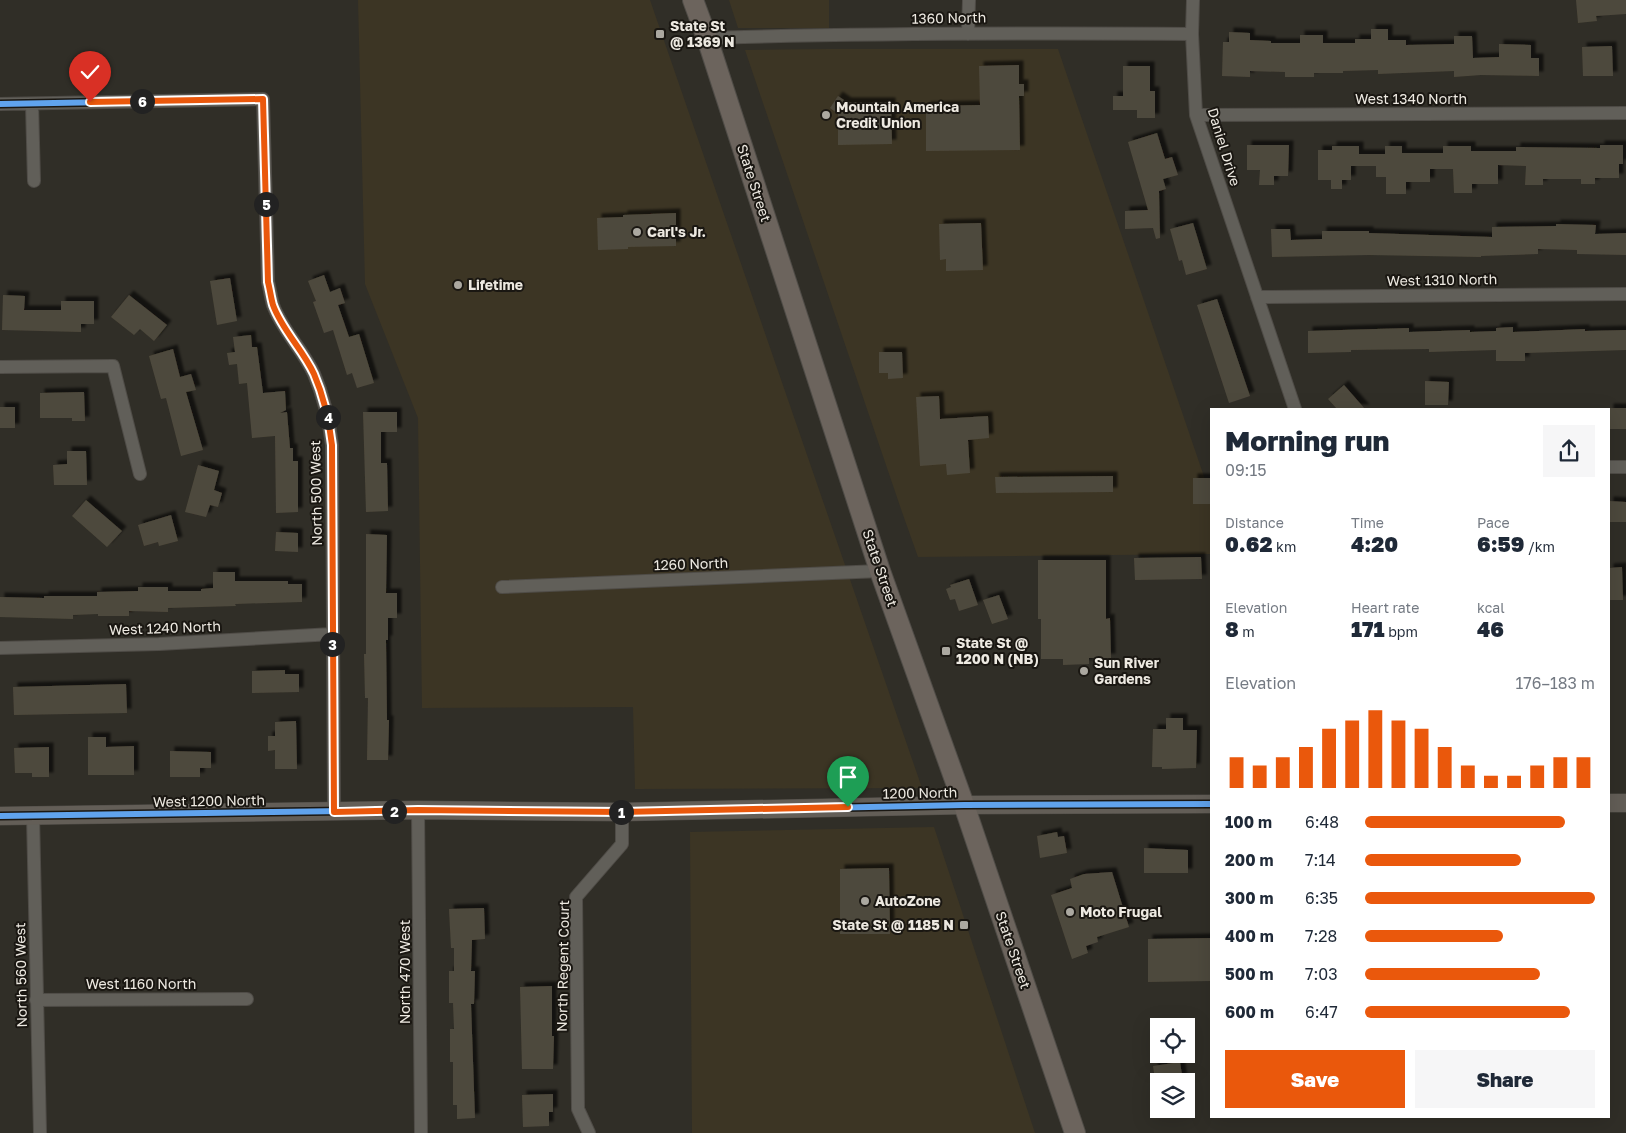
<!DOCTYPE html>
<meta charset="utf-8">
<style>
:root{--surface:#fff;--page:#f6f6f7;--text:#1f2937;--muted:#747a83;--accent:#ea580c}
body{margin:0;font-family:"Golos Text",sans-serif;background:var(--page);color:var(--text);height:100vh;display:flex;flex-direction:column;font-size:19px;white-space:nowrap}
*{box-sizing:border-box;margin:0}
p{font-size:16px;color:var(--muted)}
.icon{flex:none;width:28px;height:28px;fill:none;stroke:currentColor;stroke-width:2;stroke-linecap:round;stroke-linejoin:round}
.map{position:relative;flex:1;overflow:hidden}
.side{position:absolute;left:1210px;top:408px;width:400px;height:710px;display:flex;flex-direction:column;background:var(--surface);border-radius:0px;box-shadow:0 5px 20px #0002}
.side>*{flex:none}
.buttons{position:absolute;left:1150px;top:1018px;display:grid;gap:10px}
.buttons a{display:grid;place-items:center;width:45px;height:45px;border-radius:0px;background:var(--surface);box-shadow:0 5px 20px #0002;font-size:25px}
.pin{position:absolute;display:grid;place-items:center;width:42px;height:42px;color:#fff;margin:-51px -21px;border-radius:50% 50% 50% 0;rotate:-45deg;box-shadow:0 0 5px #0007}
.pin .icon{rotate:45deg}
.km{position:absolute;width:25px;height:25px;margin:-12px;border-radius:50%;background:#222;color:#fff;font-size:14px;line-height:25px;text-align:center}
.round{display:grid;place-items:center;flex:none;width:52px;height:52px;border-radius:0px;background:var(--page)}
.head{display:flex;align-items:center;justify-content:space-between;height:85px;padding:0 15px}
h1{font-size:28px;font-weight:800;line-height:38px}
.metrics{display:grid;grid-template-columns:repeat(3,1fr);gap:8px;height:85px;padding:5px 15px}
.metrics div{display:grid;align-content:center}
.metrics b{font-size:21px;font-weight:800}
.metrics small{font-size:14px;font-weight:400}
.metrics p{font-size:14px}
.chart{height:140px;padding:10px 15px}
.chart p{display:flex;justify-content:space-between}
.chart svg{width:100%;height:90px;margin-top:5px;stroke:var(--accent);stroke-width:6}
.action{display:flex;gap:10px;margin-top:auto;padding:10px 15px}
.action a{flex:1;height:58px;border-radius:0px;background:var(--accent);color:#fff;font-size:20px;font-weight:800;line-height:58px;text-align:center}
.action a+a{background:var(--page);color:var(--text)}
ul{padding:0 15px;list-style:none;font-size:16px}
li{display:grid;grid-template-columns:80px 60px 1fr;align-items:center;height:38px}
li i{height:12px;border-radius:6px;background:var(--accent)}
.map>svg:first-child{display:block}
.built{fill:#3c3524}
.building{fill:#4e493c;filter:url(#shadow)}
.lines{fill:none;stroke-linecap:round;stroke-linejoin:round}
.street-casing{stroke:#4f4c47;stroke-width:14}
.secondary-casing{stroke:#4f4c47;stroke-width:19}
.primary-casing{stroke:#4f4c47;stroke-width:22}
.street{stroke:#615f59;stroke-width:12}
.secondary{stroke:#635e57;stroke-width:18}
.primary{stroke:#6c645d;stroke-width:20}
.cycleway-casing{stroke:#1a1712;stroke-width:9}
.cycleway{stroke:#60a3ed;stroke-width:6}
.route-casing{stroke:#fff;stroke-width:10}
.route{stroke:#ea580c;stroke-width:6}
.poi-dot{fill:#aba8a0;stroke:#1a1712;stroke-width:2}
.labels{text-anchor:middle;stroke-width:4;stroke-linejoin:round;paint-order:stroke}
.street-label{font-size:14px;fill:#ede9e1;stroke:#1a1712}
.poi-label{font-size:14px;font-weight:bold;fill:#ede9e1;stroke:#1a1712;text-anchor:start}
</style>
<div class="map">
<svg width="1626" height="1133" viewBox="0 0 1626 1133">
<defs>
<filter id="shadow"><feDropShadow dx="4.5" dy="-4.5" stdDeviation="1" flood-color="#0009"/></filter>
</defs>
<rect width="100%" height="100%" fill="#302e27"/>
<path class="built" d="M358,0H650L922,788L635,789L633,707L422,708L418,418L365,284Z
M729,0H829V28H738Z
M829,49H1058L1211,497V554L918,557L902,512L745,50Z
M934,827L1035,1133H692L690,832Z"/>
<path class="building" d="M1576,0H1626V14L1596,16L1597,21L1578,23Z
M1371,29H1388V40H1406V45L1454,44V36H1472L1473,58L1499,57V44L1531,45V58H1539V76L1481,75L1454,77V71L1378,74V70L1343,71V73H1314V77H1285V72L1250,71V77L1222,76L1223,42H1229V32L1250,33V40L1271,41V43H1300V35H1323V43H1355V39H1371Z
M1612,46L1613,76H1583L1582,47Z
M1019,65V84H1024V96H1019L1020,150L926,151V106L980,105L979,66Z
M1123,66H1150V91H1155V118H1137V110H1113V96H1123Z
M838,96L847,102H891L892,144L838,145V114L830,108Z
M1157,133L1165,159L1172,157L1178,175L1163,179L1166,189L1159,191L1160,238L1156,239L1153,228L1125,229V211L1148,210L1128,142Z
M1247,145H1289L1288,176H1274V185H1259L1260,170H1247Z
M1600,145H1623V164H1619V178H1595V184H1581V179H1543V185H1525L1526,166L1498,165V184H1472V193H1454L1453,169H1430V182H1406V194H1386V177H1376V166H1351V180H1342V189H1331V180H1318V150H1332V146H1359V154H1385V146H1402V153H1443V146H1471V151H1516V147L1600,148Z
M676,213V246L628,247V249L598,250L597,218L623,217V215Z
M981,223L983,270L946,271V259L940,260L939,224Z
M1193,223L1207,269L1186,275L1182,260L1179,261L1170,229Z
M1556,224L1596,225L1595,234L1626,233V255L1577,254V250L1538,249V254L1481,256V257L1369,255L1272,257L1271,229H1290L1291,240L1322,239V231H1369V233L1492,237V227L1556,226Z
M324,275L330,292L340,288L345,303L338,305L349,337L359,334L374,383L357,388L352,373L347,375L333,330L324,333L313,302L316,301L308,281Z
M230,278L237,321L217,325L210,281Z
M3,295L25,296L24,310H61V301H94V324H81V332L2,330Z
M129,295L167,325L154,341L140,329L134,335L111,317Z
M1217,299L1250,396L1229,403L1197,305Z
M1513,327V332L1585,329V331L1626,330V350L1525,353V361H1496V350L1429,352V349L1351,350V352L1308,353V331L1409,328V332L1470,330V332L1496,331V328Z
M251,335L252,347H257L263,393L285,391L286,410L280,413L287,412L290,448H293V461H298V512L276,513L275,436L252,438L247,383L239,384L237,364L229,365L227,353L235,352L233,337Z
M173,349L180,377L191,374L196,390L186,392L203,450L181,456L166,398L161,399L149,356Z
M879,352H902L903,378L888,379V373H879Z
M1425,381L1449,382L1448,405H1425Z
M1344,385L1365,409H1337L1328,399Z
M84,392L85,421H72V418H40V393Z
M939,396L940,419L988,416L989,438L968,440L970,473L947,475L946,464L920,466L916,397Z
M0,407H15V428H0Z
M1609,408H1626V429H1609Z
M363,412H397V432H381V463H387L388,511L366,512Z
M67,451H86L87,485H54L53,465L67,464Z
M198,465L219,471L214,490L222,493L218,507L210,505L206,517L185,512Z
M1113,476V492L996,493L995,477Z
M1193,478H1211V504H1193Z
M86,500L122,531L107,547L72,516Z
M1609,501L1626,502V522H1609Z
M171,515L178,541L159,546L158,542L144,546L138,525Z
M276,532L298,533V552L275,551Z
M366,534L387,535L386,593H397V618H388V640H386L387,720H389L388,760H367L368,698H365L364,654H366Z
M1201,557L1202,579L1135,580L1134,558Z
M1038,560H1106V619L1110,618L1111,658H1089V664L1063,665V659H1041V619H1038Z
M1622,567L1623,600H1609V568Z
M213,572H235V581H288V584H302V602L235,604L236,606L168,608V612L129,611V616H98V614L73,615V619L0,617V597L44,598V596H97V592L138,591V587H168V591H201V589L213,588Z
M969,579L978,605L959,611L955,599L950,600L946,589L951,587L950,585Z
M999,595L1008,619L992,624L983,600Z
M285,670V674H299V692L252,693V671Z
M126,684L127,713L14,715L13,687Z
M1166,718H1183V730H1197L1196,768L1162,769V767H1152L1153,729H1166Z
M296,721L297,769H275V750L268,751V736H275V722Z
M88,737H106V747L134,746V775H88Z
M49,747V777H32V773H15L14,748Z
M170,751L211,752V768H200V777H170Z
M1057,832L1058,837L1064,836L1067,853L1040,858L1037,836Z
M1144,848L1188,850V873H1144Z
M889,868L890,934H840V869Z
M1112,872L1129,927L1097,937L1098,942L1086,946L1088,953L1072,959L1051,895L1072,888L1070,879L1084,874Z
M484,908L485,939L472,940L471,971H475L474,1004H471L475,1118L457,1119V1105H453V1062H450V1029H454L453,1003H449V971H454V948H451L449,909Z
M1211,938V981L1148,982V939Z
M552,986V1036H554L553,1069H522L520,987Z
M1180,1062L1183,1081H1160L1159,1078L1155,1079L1153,1066Z
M553,1094V1112H549V1126L523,1127L522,1095Z"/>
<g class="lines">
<defs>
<path id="street" d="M1193,0L1192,34L1196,115L1295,409
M968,34L969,0
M707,38C869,33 1030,33 1192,34
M0,104L263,99L268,282C270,290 271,298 273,305C282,330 303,350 314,374C324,397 329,420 332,445L334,812
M32,104L34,181
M1196,115L1626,113
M1257,297L1626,294
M0,367L113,366L140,474
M1609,467H1626
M502,587L880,571
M0,648L159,644L332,634
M418,810L421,1133
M33,816L40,1133
M36,1000L247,999
M589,1133L578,1109L576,897L622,844V812"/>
<path id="secondary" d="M1609,803H1626
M0,816L418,810L622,812L964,805L1211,804"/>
<path id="primary" d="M693,0L707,38L880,571L964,805L1075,1133"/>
</defs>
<use href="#street" class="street-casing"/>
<use href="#secondary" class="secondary-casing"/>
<use href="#primary" class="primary-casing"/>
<use href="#street" class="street"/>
<use href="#secondary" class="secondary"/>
<use href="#primary" class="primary"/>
<defs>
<path id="cycleway" d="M0,104L263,99L268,282C270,290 271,298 273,305C282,330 303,350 314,374C324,397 329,420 332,445L334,812
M0,816L418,810L622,812L964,805L1211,804"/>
</defs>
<use href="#cycleway" class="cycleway-casing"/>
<use href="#cycleway" class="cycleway"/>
</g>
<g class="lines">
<defs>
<path id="route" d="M90,102L263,99L268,282C270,290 271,298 273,305C282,330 303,350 314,374C324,397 329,420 332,445L334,812L418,810L622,812L848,807"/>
</defs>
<use href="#route" class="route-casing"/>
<use href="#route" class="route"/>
</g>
<g class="poi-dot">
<rect x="655" y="29" width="10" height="10" rx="2.5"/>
<circle cx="826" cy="115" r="5"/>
<circle cx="637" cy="232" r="5"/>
<circle cx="458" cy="285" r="5"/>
<rect x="941" y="646" width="10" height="10" rx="2.5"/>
<circle cx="1084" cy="671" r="5"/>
<circle cx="865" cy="901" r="5"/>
<circle cx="1070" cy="912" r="5"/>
<rect x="959" y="920" width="10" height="10" rx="2.5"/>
</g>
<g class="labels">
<g class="street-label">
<text transform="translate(949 18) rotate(-1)" y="5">1360 North</text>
<text x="1411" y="104">West 1340 North</text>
<text transform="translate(1224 147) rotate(73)" y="5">Daniel Drive</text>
<text transform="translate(754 183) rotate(72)" y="5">State Street</text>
<text transform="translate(1442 280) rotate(-1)" y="5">West 1310 North</text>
<text transform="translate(316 493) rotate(-91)" y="5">North 500 West</text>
<text transform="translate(691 564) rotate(-2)" y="5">1260 North</text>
<text transform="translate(880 568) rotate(71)" y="5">State Street</text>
<text transform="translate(165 628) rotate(-2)" y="5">West 1240 North</text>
<text transform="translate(920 793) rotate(-1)" y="5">1200 North</text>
<text transform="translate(209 801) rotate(-1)" y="5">West 1200 North</text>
<text transform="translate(1013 950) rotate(71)" y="5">State Street</text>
<text transform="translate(563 966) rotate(-89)" y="5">North Regent Court</text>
<text transform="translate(405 972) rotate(-90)" y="5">North 470 West</text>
<text transform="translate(21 975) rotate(-91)" y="5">North 560 West</text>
<text x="141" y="989">West 1160 North</text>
</g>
<g class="poi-label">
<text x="670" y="31">State St<tspan x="670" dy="16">@ 1369 N</tspan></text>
<text x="836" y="112">Mountain America<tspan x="836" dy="16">Credit Union</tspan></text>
<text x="647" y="237">Carl's Jr.</text>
<text x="468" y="290">Lifetime</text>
<text x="956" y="648">State St @<tspan x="956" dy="16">1200 N (NB)</tspan></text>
<text x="1094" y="668">Sun River<tspan x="1094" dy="16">Gardens</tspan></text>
<text x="875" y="906">AutoZone</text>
<text x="1080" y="917">Moto Frugal</text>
<text x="954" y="930" text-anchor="end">State St @ 1185 N</text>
</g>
</g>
</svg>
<div class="buttons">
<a><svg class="icon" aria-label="locate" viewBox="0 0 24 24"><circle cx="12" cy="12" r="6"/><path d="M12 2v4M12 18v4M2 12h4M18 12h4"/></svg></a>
<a><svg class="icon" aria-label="layers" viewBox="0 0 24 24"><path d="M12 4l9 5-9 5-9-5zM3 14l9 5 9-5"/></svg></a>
</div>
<div class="pin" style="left:848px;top:807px;background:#1e9e55"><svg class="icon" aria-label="arrive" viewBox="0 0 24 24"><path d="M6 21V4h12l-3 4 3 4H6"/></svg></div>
<div class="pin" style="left:90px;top:102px;background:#d93025"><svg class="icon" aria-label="check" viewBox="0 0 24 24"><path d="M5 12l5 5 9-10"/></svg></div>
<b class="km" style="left:621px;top:812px">1</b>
<b class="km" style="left:394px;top:811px">2</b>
<b class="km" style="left:332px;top:644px">3</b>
<b class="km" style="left:328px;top:417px">4</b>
<b class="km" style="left:266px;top:204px">5</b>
<b class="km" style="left:142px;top:101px">6</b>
<section class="side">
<div class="head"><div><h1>Morning run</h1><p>09:15</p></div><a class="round"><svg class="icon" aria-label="share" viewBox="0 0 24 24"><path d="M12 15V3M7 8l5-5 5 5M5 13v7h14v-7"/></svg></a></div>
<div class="metrics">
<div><p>Distance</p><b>0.62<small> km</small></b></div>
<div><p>Time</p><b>4:20</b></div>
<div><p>Pace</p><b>6:59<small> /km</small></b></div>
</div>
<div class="metrics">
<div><p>Elevation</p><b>8<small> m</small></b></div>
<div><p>Heart rate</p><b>171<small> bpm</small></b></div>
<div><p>kcal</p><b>46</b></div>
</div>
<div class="chart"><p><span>Elevation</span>176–183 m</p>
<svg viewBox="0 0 160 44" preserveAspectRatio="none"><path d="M5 44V29M15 44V33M25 44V29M35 44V24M45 44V15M55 44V11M65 44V6M75 44V11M85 44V15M95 44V24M105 44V33M115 44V38M125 44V38M135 44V33M145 44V29M155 44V29"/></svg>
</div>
<ul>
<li><b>100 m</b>6:48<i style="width:87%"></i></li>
<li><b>200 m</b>7:14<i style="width:68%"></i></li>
<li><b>300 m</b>6:35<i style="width:100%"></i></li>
<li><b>400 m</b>7:28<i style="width:60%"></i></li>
<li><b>500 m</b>7:03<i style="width:76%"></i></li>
<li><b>600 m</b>6:47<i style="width:89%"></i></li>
</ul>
<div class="action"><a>Save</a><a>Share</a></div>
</section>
</div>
